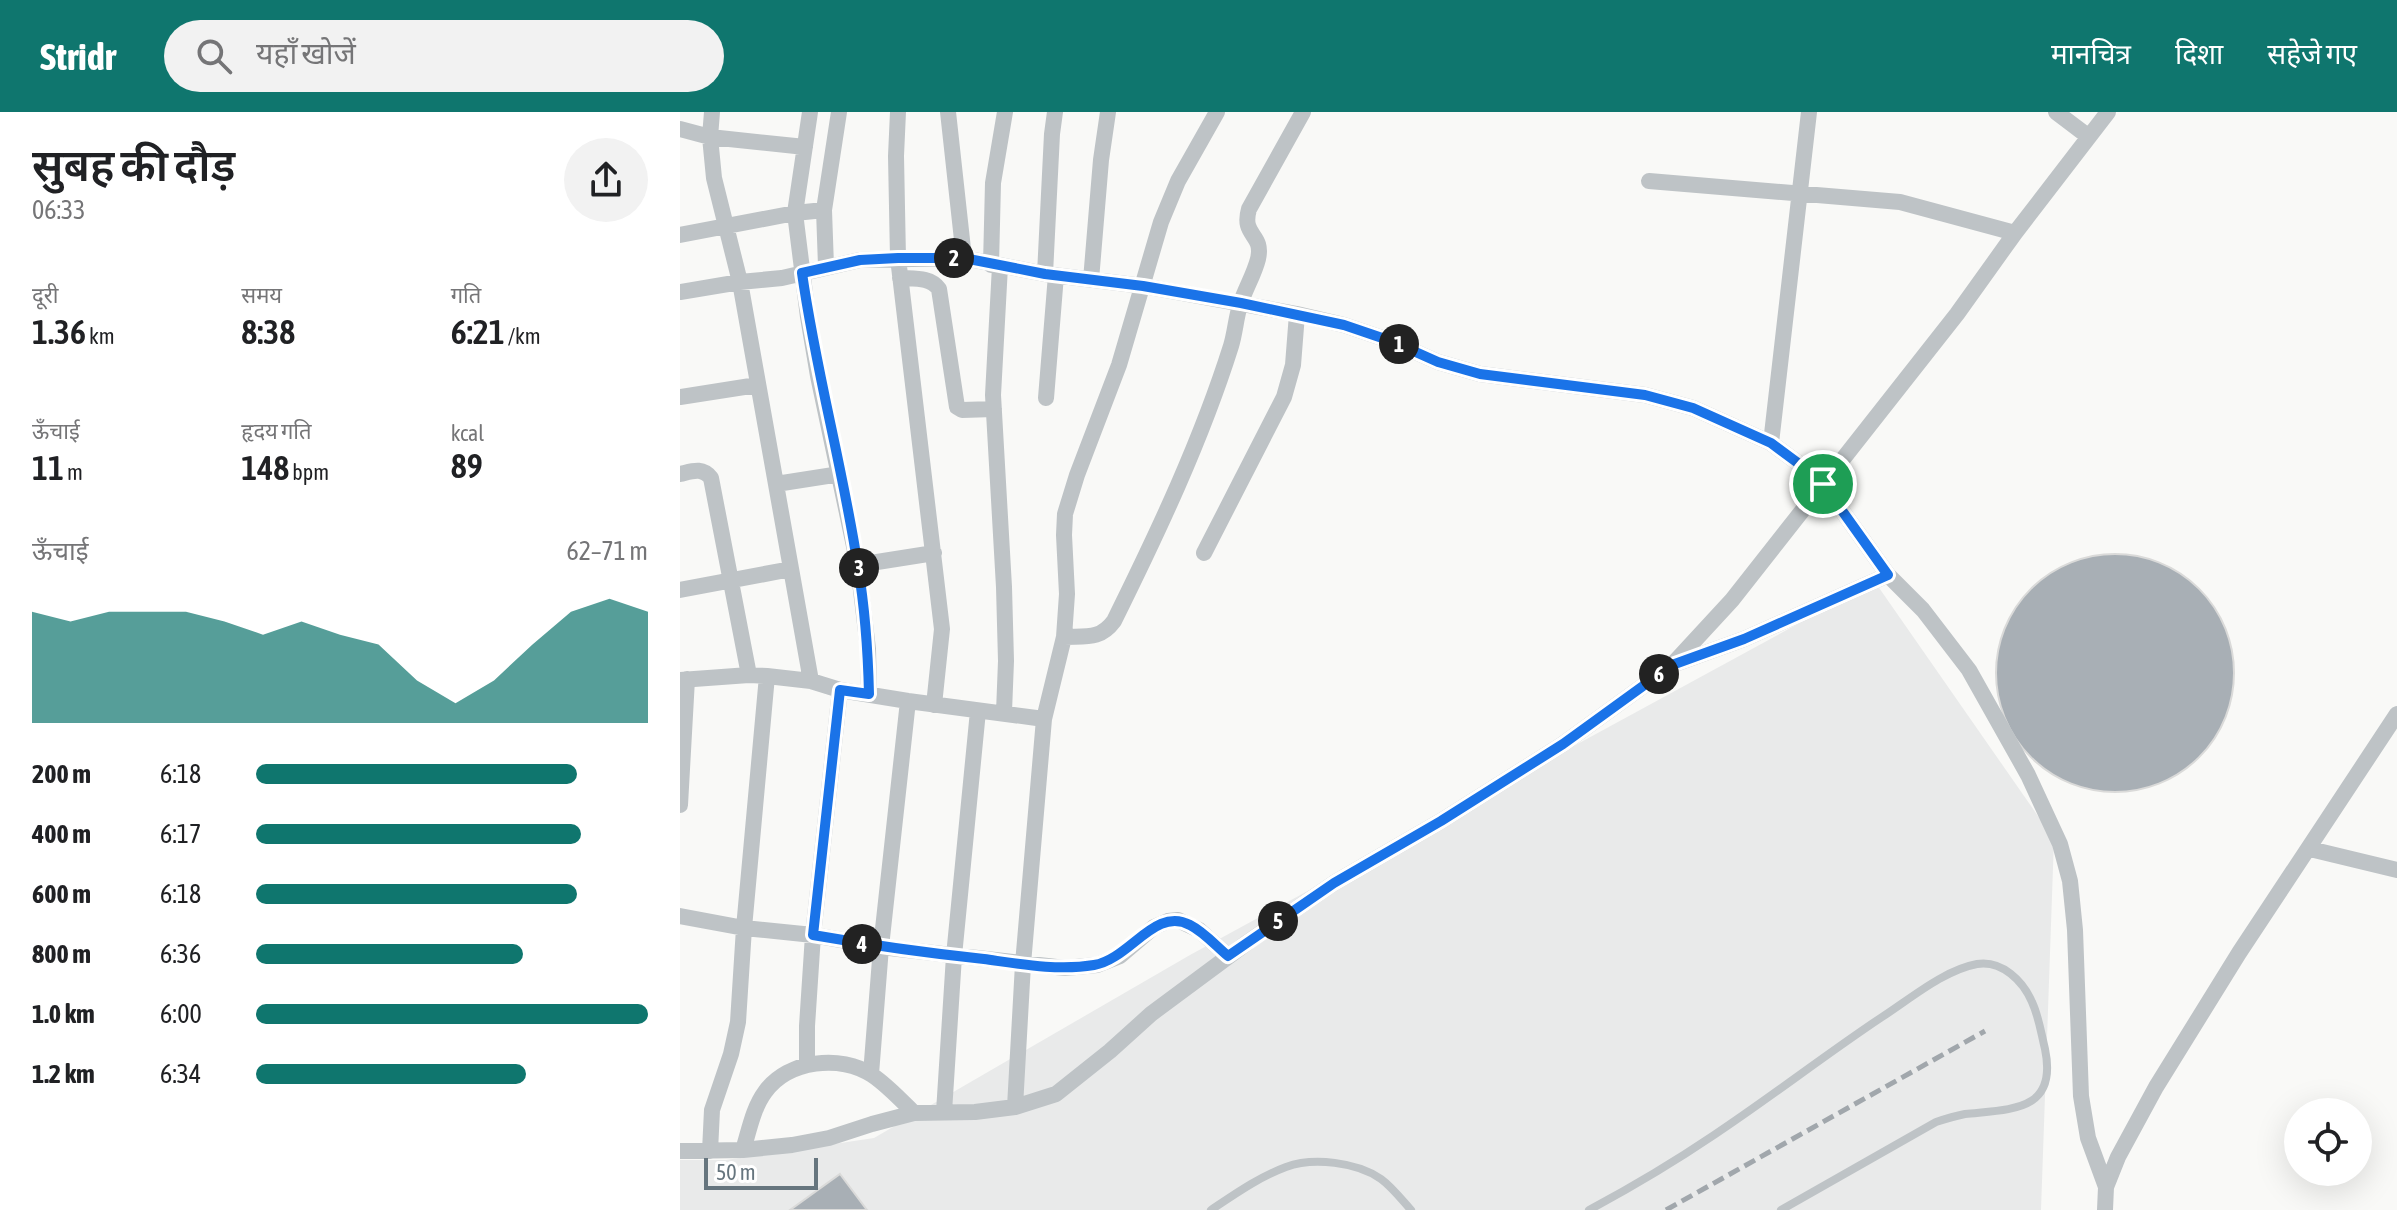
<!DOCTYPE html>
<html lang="hi">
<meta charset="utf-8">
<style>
:root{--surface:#fff;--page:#f2f2f2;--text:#202124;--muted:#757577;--accent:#0f766e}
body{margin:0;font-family:"Asap Condensed","Noto Sans Devanagari",sans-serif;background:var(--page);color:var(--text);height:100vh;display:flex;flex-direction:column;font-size:30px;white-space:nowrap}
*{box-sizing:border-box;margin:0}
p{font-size:26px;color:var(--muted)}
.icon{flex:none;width:44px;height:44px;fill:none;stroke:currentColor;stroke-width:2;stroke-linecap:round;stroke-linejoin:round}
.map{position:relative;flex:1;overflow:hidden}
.details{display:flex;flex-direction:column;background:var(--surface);width:680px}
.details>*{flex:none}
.controls{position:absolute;left:1604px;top:986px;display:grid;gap:16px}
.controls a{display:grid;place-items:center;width:88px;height:88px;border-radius:50%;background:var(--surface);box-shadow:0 8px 32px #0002;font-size:40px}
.scale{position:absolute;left:24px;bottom:20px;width:114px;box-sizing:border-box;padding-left:8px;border:4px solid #66757e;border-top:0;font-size:22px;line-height:28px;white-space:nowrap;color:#66757e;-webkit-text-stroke:6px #fff;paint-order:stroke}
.pin{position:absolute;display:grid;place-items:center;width:68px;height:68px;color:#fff;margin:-34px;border:4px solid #fff;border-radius:50%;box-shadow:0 2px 8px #0007}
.km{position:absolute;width:40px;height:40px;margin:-20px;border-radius:50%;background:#222;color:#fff;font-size:22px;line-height:40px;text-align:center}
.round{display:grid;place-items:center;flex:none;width:84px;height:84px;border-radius:42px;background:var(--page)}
.overview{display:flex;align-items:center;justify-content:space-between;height:136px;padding:0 32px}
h1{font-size:44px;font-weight:600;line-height:60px}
.stats{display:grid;grid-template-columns:repeat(3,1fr);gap:12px;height:136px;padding:8px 32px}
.stats div{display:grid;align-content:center}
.stats b{font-size:34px;font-weight:600}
.stats small{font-size:22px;font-weight:400}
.stats p{font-size:22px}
.chart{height:224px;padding:16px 32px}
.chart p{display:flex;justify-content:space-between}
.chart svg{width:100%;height:144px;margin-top:8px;fill:var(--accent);opacity:.7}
ul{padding:0 32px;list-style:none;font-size:26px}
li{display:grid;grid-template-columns:128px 96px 1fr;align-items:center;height:60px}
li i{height:20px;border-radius:10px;background:var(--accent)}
header{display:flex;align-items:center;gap:48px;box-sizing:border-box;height:112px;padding:0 40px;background:var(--accent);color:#fff}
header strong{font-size:38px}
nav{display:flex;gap:44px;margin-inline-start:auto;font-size:28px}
.search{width:560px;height:72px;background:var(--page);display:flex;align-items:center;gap:20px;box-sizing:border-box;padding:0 28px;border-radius:44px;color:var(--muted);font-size:30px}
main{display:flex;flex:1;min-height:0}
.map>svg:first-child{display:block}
.built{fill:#e9eaea}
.building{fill:#a8afb5;stroke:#dadad9;stroke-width:2}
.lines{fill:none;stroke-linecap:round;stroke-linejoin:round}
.service{stroke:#bec3c6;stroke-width:8}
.minor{stroke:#bec3c6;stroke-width:16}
.rail{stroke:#a1a7ac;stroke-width:5;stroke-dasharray:12 6;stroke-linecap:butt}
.route-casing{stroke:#fff;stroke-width:16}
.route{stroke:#1a73e8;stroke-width:10}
</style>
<header>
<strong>Stridr</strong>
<div class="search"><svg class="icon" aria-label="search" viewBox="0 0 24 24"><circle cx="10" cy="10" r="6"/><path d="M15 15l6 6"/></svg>यहाँ खोजें</div>
<nav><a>मानचित्र</a><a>दिशा</a><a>सहेजे गए</a></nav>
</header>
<main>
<section class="details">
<div class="overview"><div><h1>सुबह की दौड़</h1><p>06:33</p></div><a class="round"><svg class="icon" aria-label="share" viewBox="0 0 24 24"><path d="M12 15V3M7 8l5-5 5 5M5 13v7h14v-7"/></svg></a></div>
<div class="stats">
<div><p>दूरी</p><b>1.36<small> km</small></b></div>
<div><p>समय</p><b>8:38</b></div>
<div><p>गति</p><b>6:21<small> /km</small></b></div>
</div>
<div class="stats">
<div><p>ऊँचाई</p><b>11<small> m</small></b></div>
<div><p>हृदय गति</p><b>148<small> bpm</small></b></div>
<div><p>kcal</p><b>89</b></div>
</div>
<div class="chart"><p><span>ऊँचाई</span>62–71 m</p>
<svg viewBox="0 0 160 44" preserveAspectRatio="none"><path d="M0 44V10L10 13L20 10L30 10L40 10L50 13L60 17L70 13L80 17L90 20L100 31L110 38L120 31L130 20L140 10L150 6L160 10V44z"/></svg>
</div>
<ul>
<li><b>200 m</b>6:18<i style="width:82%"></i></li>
<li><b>400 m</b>6:17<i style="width:83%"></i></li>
<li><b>600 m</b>6:18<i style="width:82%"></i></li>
<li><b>800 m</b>6:36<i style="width:68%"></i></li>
<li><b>1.0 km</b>6:00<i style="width:100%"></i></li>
<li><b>1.2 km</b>6:34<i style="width:69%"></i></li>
</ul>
</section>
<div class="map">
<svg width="1717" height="1098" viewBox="0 0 1717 1098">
<rect width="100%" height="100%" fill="#f9f9f7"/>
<path class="built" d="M1195,470L1374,727L1361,1098H0V1048H46L194,1026L510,843Z"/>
<path class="building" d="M1316 561a119 119 0 1 1 238 0a119 119 0 1 1-238 0Z
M160,1062L187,1098H110Z"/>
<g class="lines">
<path class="service" d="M531,1098C555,1082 579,1065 606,1055C633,1045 677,1050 701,1067C712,1075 722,1088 731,1098
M909,1098C952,1075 994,1050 1034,1023C1091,985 1145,943 1202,905C1230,887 1264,858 1297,852C1322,848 1343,869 1352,890C1359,905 1361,921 1365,937C1378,1000 1331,997 1285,1002C1275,1004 1265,1007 1256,1010L1101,1098"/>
<path class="minor" d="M32,0L30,25L34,66L60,170L131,569
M130,0L115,101L128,205L138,264L178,453L188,537L189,582
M218,0L216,44L218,146L262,517L254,593
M268,0L284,146
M1376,0L1409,25
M0,17L30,25L125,35
M969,69L1220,90L1335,121
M0,123L115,101L144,98
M311,153L313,71L325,0
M146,154L144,98L159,0
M320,154L313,283L324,475L326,549L324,600
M365,162L372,22L375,0
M220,166C235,167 250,165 259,177L277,295L282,298L314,297
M411,168L421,48L428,0
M0,180L60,170L102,166L180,148L284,146L365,162L463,174L617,202L664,213L711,229L758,250L800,262L965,283L1013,296L1091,331L1122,354L1143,372L1208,463L1243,498L1289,558L1348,663L1380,732L1390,769L1395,818L1401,984L1408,1026L1426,1075
M0,285L77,273
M366,286L376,163
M1091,331L1129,0
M0,362C13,359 22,355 31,366L69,563
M96,372L160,362
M524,441L604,285L613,253L617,202
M178,453L254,441
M0,478L111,457
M384,525C406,524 420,528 434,509C478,420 521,329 551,234C555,221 556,206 560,193C565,177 574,163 578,147C584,121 561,125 569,97L623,0
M995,552L1064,527L1208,463
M0,568L69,563L87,564L131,569L160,578L228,589L364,607
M0,693L7,567
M1630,737L1717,758
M0,804L64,816L133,823L201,835L385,856L417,853L440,844L474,815L488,809L498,808L519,818L548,844
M127,953V914L133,823L160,578
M191,962L201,835L228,589
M335,995L343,852L364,607L384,525L387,482L384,423L385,402L397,363L439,253L481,110L498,69L537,0
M264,1000L274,844L298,599
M63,1038C69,1019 73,996 85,980C108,948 161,942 192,963C207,973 221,988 234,1001
M0,1039L63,1038L112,1033L149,1026L192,1012L234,1001L295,1000L335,995L376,982L430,939L471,902L568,830L654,771L761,709L883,632L992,553L1052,488L1277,202L1335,121L1428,0
M30,1039L32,998L51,942L58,910L64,816L87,564
M1425,1098L1426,1075L1438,1045L1476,975L1559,841L1717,602"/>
<path class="rail" d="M986,1098L1305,919"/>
</g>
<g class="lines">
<defs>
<path id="route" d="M218,146H284L365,162L463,174L561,191L664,213L711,229L758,250L800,262L965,283L1013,296L1091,331L1122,354L1143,372L1208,463L1064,527L992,553L883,632L761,709L654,771L548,844C536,834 524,820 510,813C475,794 450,847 414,853C378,859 340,852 304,847C247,841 190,833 133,823L160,578L189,582C188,540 185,497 178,455C163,356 136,260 122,161L180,148Z"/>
</defs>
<use href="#route" class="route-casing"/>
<use href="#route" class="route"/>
</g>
</svg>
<div class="controls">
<a><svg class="icon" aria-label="locate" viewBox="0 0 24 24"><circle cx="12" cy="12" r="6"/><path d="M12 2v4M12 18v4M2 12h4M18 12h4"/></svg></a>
</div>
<div class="scale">50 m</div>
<div class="pin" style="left:1143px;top:372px;background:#1e9e55"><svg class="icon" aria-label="arrive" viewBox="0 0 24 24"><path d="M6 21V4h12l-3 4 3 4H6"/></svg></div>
<b class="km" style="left:719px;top:232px">1</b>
<b class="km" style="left:274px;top:146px">2</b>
<b class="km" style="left:179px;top:456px">3</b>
<b class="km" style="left:182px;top:832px">4</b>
<b class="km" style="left:598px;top:809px">5</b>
<b class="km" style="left:979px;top:562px">6</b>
</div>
</main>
